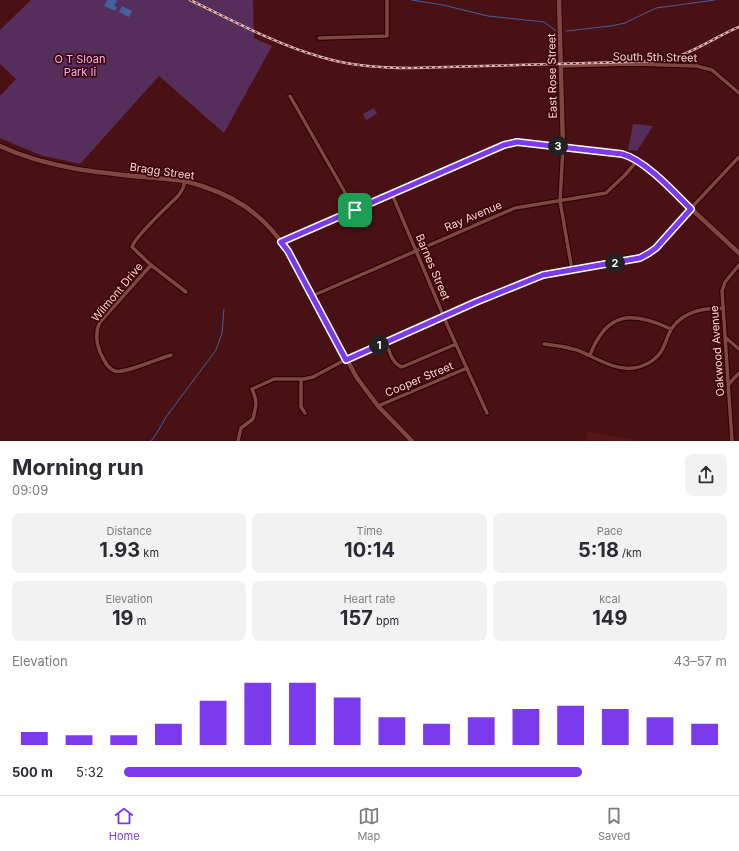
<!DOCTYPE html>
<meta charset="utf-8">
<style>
:root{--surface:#fff;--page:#f2f2f3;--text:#2b2b33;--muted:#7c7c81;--line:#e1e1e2;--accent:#7c3aed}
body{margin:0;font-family:Inter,sans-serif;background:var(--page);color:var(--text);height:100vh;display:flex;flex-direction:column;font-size:15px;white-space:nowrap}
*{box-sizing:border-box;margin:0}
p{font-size:13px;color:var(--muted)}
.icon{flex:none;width:22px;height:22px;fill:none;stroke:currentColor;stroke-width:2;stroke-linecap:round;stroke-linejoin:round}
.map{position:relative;height:441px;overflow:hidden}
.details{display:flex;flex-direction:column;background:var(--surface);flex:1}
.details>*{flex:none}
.pin{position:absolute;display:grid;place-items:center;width:34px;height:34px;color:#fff;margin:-17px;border-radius:8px;box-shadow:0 2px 6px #0006}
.km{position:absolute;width:20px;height:20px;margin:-10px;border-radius:50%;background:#222;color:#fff;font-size:11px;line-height:20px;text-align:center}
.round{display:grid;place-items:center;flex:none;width:42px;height:42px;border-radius:8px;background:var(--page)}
.headline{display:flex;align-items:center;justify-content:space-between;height:68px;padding:0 12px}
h1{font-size:22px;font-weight:700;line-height:30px}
.figures{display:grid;grid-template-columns:repeat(3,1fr);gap:6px;height:68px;padding:4px 12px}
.figures div{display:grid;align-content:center;border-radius:8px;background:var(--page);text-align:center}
.figures b{font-size:20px;font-weight:700}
.figures small{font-size:11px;font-weight:400}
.figures p{font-size:11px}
.chart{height:112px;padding:8px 12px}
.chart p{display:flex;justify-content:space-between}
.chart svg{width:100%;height:72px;margin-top:4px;stroke:var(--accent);stroke-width:6}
ul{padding:0 12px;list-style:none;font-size:13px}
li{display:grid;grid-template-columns:64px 48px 1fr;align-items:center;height:30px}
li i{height:10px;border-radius:5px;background:var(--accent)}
.dock{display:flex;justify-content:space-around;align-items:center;height:56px;border-top:1px solid var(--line);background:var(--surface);font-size:11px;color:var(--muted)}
.dock a{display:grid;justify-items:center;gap:2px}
.dock .selected{color:var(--accent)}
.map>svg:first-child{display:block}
.built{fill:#571719}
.green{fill:#562e5b}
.water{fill:#4361a0}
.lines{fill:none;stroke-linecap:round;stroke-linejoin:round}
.stream{stroke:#4361a0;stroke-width:1}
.minor-casing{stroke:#270103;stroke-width:5.5}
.tertiary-casing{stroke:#270103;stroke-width:6}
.minor{stroke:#814542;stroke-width:3.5}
.tertiary{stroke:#814542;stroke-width:4.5}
.rail-casing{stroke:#deb6b4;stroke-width:2.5}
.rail{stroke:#3d0609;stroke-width:1;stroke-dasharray:3;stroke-linecap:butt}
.route-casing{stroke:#fff;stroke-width:8}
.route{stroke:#7c3aed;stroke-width:5}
.labels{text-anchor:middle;stroke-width:3.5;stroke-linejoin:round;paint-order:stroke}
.street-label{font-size:11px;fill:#fad5d2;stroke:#3d0609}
.park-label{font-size:11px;fill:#f6acfe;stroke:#3d0609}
</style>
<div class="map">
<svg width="739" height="441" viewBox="0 0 739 441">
<rect width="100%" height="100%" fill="#491113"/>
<path class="built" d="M586,431L639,441H588Z"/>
<path class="green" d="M31,0H253L254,38L272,46L224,133L159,76L80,164L40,155L0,138V96L16,79L0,64V30Z
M374,108L377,114L366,120L363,114Z
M633,124L653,126L637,151L628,150Z"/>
<path class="water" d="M107,0H117L114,6L117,7L115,11L104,6Z
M122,6L132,11L129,17L119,12Z"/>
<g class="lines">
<path class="stream" d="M412,0L443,5L488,16L544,22L556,31
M566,31L611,26L625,23L656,8L715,0
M151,441L158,431L166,417L216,350L222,333L224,309"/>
<defs>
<path id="minor" d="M319,38L387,36V0
M561,66L633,64L697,66L712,70L739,93
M290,96L355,210
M563,147L560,201L572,270
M185,181L183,188L179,195C170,204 134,237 132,247L151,265L186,292
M392,194L449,329L487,413
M151,265L100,322C95,332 96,342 100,352C103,358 107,369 115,371C124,374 160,358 171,355
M312,296L515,208L606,193L624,176L638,160
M725,337L739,349
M386,342C389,350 392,364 402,367L456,344
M544,344C555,345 566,347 577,350C595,357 614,371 634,368C646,366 658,359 663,348C666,342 668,334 672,328C684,311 704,308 723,308
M590,355C607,311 632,311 671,329
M301,379V407L305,413
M729,384L739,373
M378,406L467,368
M238,441L241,428L253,419C256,405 258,403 252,389L274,379H304L313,377L341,362L444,316L543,275L634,260L649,253L739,157
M732,441L722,291L725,282L739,265"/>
<path id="tertiary" d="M559,0L563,147
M0,146C58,173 122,174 185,181C231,193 261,211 288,251L357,378L378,406L412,441
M281,241L504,145L523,142L622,154L633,157L644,165L739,253"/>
</defs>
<use href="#minor" class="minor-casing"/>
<use href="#tertiary" class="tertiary-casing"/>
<use href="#minor" class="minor"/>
<use href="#tertiary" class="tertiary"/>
<defs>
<path id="rail" d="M190,0C232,20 275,44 321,57C350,66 381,68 411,68L662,61C690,55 713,38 739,27"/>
</defs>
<use href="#rail" class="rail-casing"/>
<use href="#rail" class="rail"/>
</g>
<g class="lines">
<defs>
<path id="route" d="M517,142L622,154C645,160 674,192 691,209L656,248L649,253L640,258L543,275L476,302L346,360L288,251L281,242L504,145Z"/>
</defs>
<use href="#route" class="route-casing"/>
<use href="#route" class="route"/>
</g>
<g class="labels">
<g class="street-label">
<text transform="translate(655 57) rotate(1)" y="4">South 5th Street</text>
<text transform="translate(552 76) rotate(-91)" y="4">East Rose Street</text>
<text transform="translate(162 171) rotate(8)" y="4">Bragg Street</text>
<text transform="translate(473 216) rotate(-23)" y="4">Ray Avenue</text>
<text transform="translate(433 267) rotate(67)" y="4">Barnes Street</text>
<text transform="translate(117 292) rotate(-50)" y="4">Wilmont Drive</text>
<text transform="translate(717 351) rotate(-94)" y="4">Oakwood Avenue</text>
<text transform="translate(419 379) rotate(-23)" y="4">Cooper Street</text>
</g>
<g class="park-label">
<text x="80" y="63">O T Sloan<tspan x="80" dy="13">Park Ii</tspan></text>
</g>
</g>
</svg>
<div class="pin" style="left:355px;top:210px;background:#1e9e55"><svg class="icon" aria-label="arrive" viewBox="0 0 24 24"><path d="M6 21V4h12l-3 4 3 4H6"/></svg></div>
<b class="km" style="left:379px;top:345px">1</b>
<b class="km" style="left:615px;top:263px">2</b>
<b class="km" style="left:558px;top:146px">3</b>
</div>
<section class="details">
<div class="headline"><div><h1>Morning run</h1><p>09:09</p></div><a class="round"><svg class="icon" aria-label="share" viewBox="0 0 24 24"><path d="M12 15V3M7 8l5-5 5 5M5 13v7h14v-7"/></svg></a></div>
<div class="figures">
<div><p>Distance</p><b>1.93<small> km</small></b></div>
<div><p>Time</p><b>10:14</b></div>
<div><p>Pace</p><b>5:18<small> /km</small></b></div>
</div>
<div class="figures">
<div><p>Elevation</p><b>19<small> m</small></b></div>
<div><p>Heart rate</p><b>157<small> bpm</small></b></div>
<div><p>kcal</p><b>149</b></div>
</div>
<div class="chart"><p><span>Elevation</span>43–57 m</p>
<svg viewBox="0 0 160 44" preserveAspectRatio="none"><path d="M5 44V36M15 44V38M25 44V38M35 44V31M45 44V17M55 44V6M65 44V6M75 44V15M85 44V27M95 44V31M105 44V27M115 44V22M125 44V20M135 44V22M145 44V27M155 44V31"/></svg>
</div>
<ul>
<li><b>500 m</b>5:32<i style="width:76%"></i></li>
</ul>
</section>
<nav class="dock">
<a class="selected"><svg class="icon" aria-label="home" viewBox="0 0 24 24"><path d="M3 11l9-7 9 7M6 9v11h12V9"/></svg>Home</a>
<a><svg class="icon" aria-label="map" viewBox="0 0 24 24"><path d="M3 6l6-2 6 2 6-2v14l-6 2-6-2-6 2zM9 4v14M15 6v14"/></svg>Map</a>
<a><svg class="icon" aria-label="saved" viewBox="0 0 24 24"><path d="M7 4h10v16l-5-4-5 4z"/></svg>Saved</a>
</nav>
